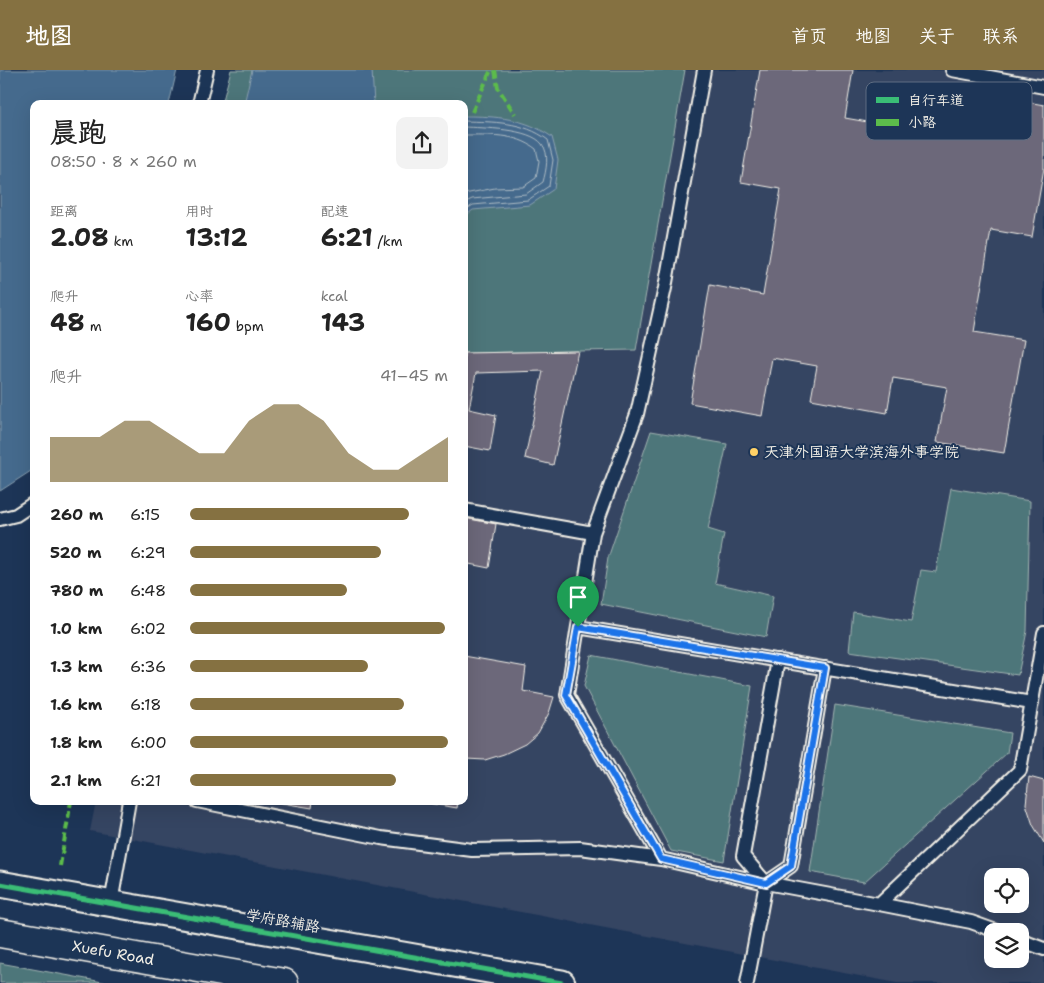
<!DOCTYPE html>
<html lang="zh">
<meta charset="utf-8">
<style>
:root{--surface:#fff;--page:#f2f2f2;--text:#222;--muted:#767676;--accent:#857141}
body{margin:0;font-family:"Shantell Sans","LXGW WenKai TC",sans-serif;background:var(--page);color:var(--text);height:100vh;display:flex;flex-direction:column;font-size:19px;white-space:nowrap}
*{box-sizing:border-box;margin:0}
p{font-size:16px;color:var(--muted)}
.icon{flex:none;width:28px;height:28px;fill:none;stroke:currentColor;stroke-width:2;stroke-linecap:round;stroke-linejoin:round}
.map{position:relative;flex:1;overflow:hidden}
.side{position:absolute;left:30px;top:30px;width:438px;height:705px;display:flex;flex-direction:column;background:var(--surface);border-radius:10px;box-shadow:0 5px 20px #0002}
.side>*{flex:none}
.controls{position:absolute;left:984px;top:798px;display:grid;gap:10px}
.controls a{display:grid;place-items:center;width:45px;height:45px;border-radius:10px;background:var(--surface);box-shadow:0 5px 20px #0002;font-size:25px}
.pin{position:absolute;display:grid;place-items:center;width:42px;height:42px;color:#fff;margin:-51px -21px;border-radius:50% 50% 50% 0;rotate:-45deg;box-shadow:0 0 5px #0007}
.pin .icon{rotate:45deg}
.round{display:grid;place-items:center;flex:none;width:52px;height:52px;border-radius:10px;background:var(--page)}
.overview{display:flex;align-items:center;justify-content:space-between;height:85px;padding:0 20px}
h1{font-size:28px;font-weight:700;line-height:38px}
.figures{display:grid;grid-template-columns:repeat(3,1fr);gap:8px;height:85px;padding:5px 20px}
.figures div{display:grid;align-content:center}
.figures b{font-size:25px;font-weight:700}
.figures small{font-size:14px;font-weight:400}
.figures p{font-size:14px}
.chart{height:140px;padding:10px 20px}
.chart p{display:flex;justify-content:space-between}
.chart svg{width:100%;height:90px;margin-top:5px;fill:var(--accent);opacity:.7}
ul{padding:0 20px;list-style:none;font-size:16px}
li{display:grid;grid-template-columns:80px 60px 1fr;align-items:center;height:38px}
li i{height:12px;border-radius:6px;background:var(--accent)}
header{display:flex;align-items:center;gap:30px;box-sizing:border-box;height:70px;padding:0 25px;background:var(--accent);color:#fff}
header strong{font-size:24px}
nav{display:flex;gap:28px;margin-inline-start:auto;font-size:18px}
.map>svg:first-child{display:block}
.built{fill:#354462;fill-rule:evenodd}
.green{fill:#4e767a;stroke:#a1b4b1}
.water{fill:#456b8d;stroke:#8ba1b1}
.lines{fill:none;stroke-linecap:round;stroke-linejoin:round}
.shore{stroke:#aebbc4;stroke-width:1}
.building{fill:#6c677a;stroke:#f4f1e8}
.service-casing{stroke:#f4f1e8;stroke-width:16}
.minor-casing{stroke:#f4f1e8;stroke-width:29}
.trunk-casing{stroke:#f4f1e8;stroke-width:31}
.service{stroke:#1d3557;stroke-width:12}
.minor{stroke:#1d3557;stroke-width:25}
.trunk{stroke:#1d3557;stroke-width:28}
.quiet{stroke:#5cbc4b;stroke-width:4;stroke-dasharray:8 4;stroke-linecap:butt}
.cycleway-casing{stroke:#1d3557;stroke-width:8}
.cycleway{stroke:#3abd76;stroke-width:5}
.route-casing{stroke:#fff;stroke-width:10}
.route{stroke:#1a73e8;stroke-width:6}
.poi-dot{fill:#ffd166;stroke:#1d3557;stroke-width:2}
.labels{text-anchor:middle;stroke-width:4;stroke-linejoin:round;paint-order:stroke}
.poi-label{font-size:15px;fill:#f4f1e8;stroke:#1d3557;text-anchor:start}
.street-label{font-size:15px;fill:#f4f1e8;stroke:#1d3557}
.key{fill:#1d3557;stroke:#5e6d82;stroke-width:1}
.key-label{font-size:14px;fill:#f4f1e8}
</style>
<header>
<strong>地图</strong>
<nav><a>首页</a><a>地图</a><a>关于</a><a>联系</a></nav>
</header>
<div class="map">
<svg width="1044" height="913" viewBox="0 0 1044 913">
<rect width="100%" height="100%" fill="#1d3557"/>
<filter id="ink" filterUnits="userSpaceOnUse"><feTurbulence type="fractalNoise" baseFrequency=".02" numOctaves="2"/><feDisplacementMap in="SourceGraphic" scale="10" xChannelSelector="R" yChannelSelector="G"/><feConvolveMatrix kernelMatrix="1 2 1 2 8 2 1 2 1" color-interpolation-filters="sRGB"/></filter>
<g filter="url(#ink)">
<path class="built" d="M246,0H1044V913H897L90,761L96,731H464V34ZM992,806H1020V834H992ZM992,861H1020V889H992Z"/>
<path class="green" d="M231,0H685L636,280L464,283V34H222Z
M651,361L727,374L708,459L724,464L715,513L773,526L766,567L601,534L608,488Z
M951,418L1030,431L1027,561L1018,605L849,581L853,542L911,552L921,500L936,502Z
M591,585L752,616L724,791L671,781L584,616Z
M835,635L1010,663L1007,683L864,812L810,802Z
M0,893L108,913H0Z"/>
<path class="water" d="M0,0H177L169,34H34V399L0,421Z
M252,0H372L374,34H244Z
M464,46C496,46 525,48 552,67L558,90L554,119L530,135L473,140L464,147Z"/>
<g class="lines">
<path class="shore" d="M464,51C493,52 523,51 548,70L553,90L549,116L528,130L473,135L464,141
M464,57C482,58 530,58 542,74C550,84 546,101 543,112L526,124L472,129L464,133
M464,65C488,65 516,63 536,79L539,91L536,108L523,117L495,118L464,124"/>
</g>
<path class="building" d="M760,0H853L845,48L958,68L967,21L1044,35V98L1032,167L991,160L974,262L1024,270L1004,383L937,372L947,317L893,308L887,343L811,329L817,296L772,288L762,346L690,333L710,215L763,225L781,119L741,112Z
M578,281L553,395L525,388L543,301L476,303L469,339L496,345L490,381L464,376V283Z
M464,448L496,454L489,498L464,493Z
M464,586L526,597L523,621L554,627L549,643L538,663L525,674L504,684L485,690L466,689L467,683H464Z
M1029,707L1044,711V773L1033,755L1026,734Z
M270,731H313L312,738Z
M416,731H458L457,738Z"/>
<g class="lines">
<defs>
<path id="service" d="M704,0L665,218L637,344L593,463L567,625L661,789L766,813L879,834L1020,700L1044,563
M952,0L1044,17
M199,34L207,0
M464,440L593,463
M0,449L16,445L34,433
M578,557L1032,633
M197,731L381,768L472,780L580,778L661,789
M766,813L743,786L778,590
M111,833L129,731
M879,834L971,852L996,861
M1020,870L1044,879
M747,913L766,813L791,796L825,598"/>
<path id="minor" d="M0,814L562,913"/>
<g id="trunk">
<path id="s1" d="M0,863L284,913"/>
</g>
</defs>
<use href="#service" class="service-casing"/>
<use href="#minor" class="minor-casing"/>
<use href="#trunk" class="trunk-casing"/>
<use href="#service" class="service"/>
<use href="#minor" class="minor"/>
<use href="#trunk" class="trunk"/>
<path class="quiet" d="M495,0L498,18L515,44
M472,42L491,0
M60,796L71,731"/>
<defs>
<path id="cycleway" d="M0,814L562,913"/>
</defs>
<use href="#cycleway" class="cycleway-casing"/>
<use href="#cycleway" class="cycleway"/>
</g>
</g>
<g class="lines" filter="url(#ink)">
<defs>
<path id="route" d="M578,557L825,598L791,796L766,813L661,789L566,625Z"/>
</defs>
<use href="#route" class="route-casing"/>
<use href="#route" class="route"/>
</g>
<circle class="poi-dot" cx="754" cy="382" r="5"/>
<g class="labels">
<g class="poi-label">
<text x="764" y="387">天津外国语大学滨海外事学院</text>
</g>
<g class="street-label">
<text transform="translate(283 851) rotate(10)" y="5">学府路辅路</text>
<text dy="5" stroke="none"><textPath href="#s1" startOffset="115">Xuefu Road</textPath></text>
</g>
</g>
<rect x="866" y="12" width="166" height="58" rx="8" class="key"/>
<rect x="876" y="27" width="23" height="6" fill="#3abd76"/>
<rect x="876" y="49" width="23" height="7" fill="#5cbc4b"/>
<g class="key-label">
<text x="908" y="35">自行车道</text>
<text x="908" y="57">小路</text>
</g>
</svg>
<div class="controls">
<a><svg class="icon" aria-label="locate" viewBox="0 0 24 24"><circle cx="12" cy="12" r="6"/><path d="M12 2v4M12 18v4M2 12h4M18 12h4"/></svg></a>
<a><svg class="icon" aria-label="layers" viewBox="0 0 24 24"><path d="M12 4l9 5-9 5-9-5zM3 14l9 5 9-5"/></svg></a>
</div>
<div class="pin" style="left:578px;top:557px;background:#1e9e55"><svg class="icon" aria-label="arrive" viewBox="0 0 24 24"><path d="M6 21V4h12l-3 4 3 4H6"/></svg></div>
<section class="side">
<div class="overview"><div><h1>晨跑</h1><p>08:50 · 8 × 260 m</p></div><a class="round"><svg class="icon" aria-label="share" viewBox="0 0 24 24"><path d="M12 15V3M7 8l5-5 5 5M5 13v7h14v-7"/></svg></a></div>
<div class="figures">
<div><p>距离</p><b>2.08<small> km</small></b></div>
<div><p>用时</p><b>13:12</b></div>
<div><p>配速</p><b>6:21<small> /km</small></b></div>
</div>
<div class="figures">
<div><p>爬升</p><b>48<small> m</small></b></div>
<div><p>心率</p><b>160<small> bpm</small></b></div>
<div><p>kcal</p><b>143</b></div>
</div>
<div class="chart"><p><span>爬升</span>41–45 m</p>
<svg viewBox="0 0 160 44" preserveAspectRatio="none"><path d="M0 44V22L10 22L20 22L30 14L40 14L50 22L60 30L70 30L80 14L90 6L100 6L110 14L120 30L130 38L140 38L150 30L160 22V44z"/></svg>
</div>
<ul>
<li><b>260 m</b>6:15<i style="width:85%"></i></li>
<li><b>520 m</b>6:29<i style="width:74%"></i></li>
<li><b>780 m</b>6:48<i style="width:61%"></i></li>
<li><b>1.0 km</b>6:02<i style="width:99%"></i></li>
<li><b>1.3 km</b>6:36<i style="width:69%"></i></li>
<li><b>1.6 km</b>6:18<i style="width:83%"></i></li>
<li><b>1.8 km</b>6:00<i style="width:100%"></i></li>
<li><b>2.1 km</b>6:21<i style="width:80%"></i></li>
</ul>
</section>
</div>
